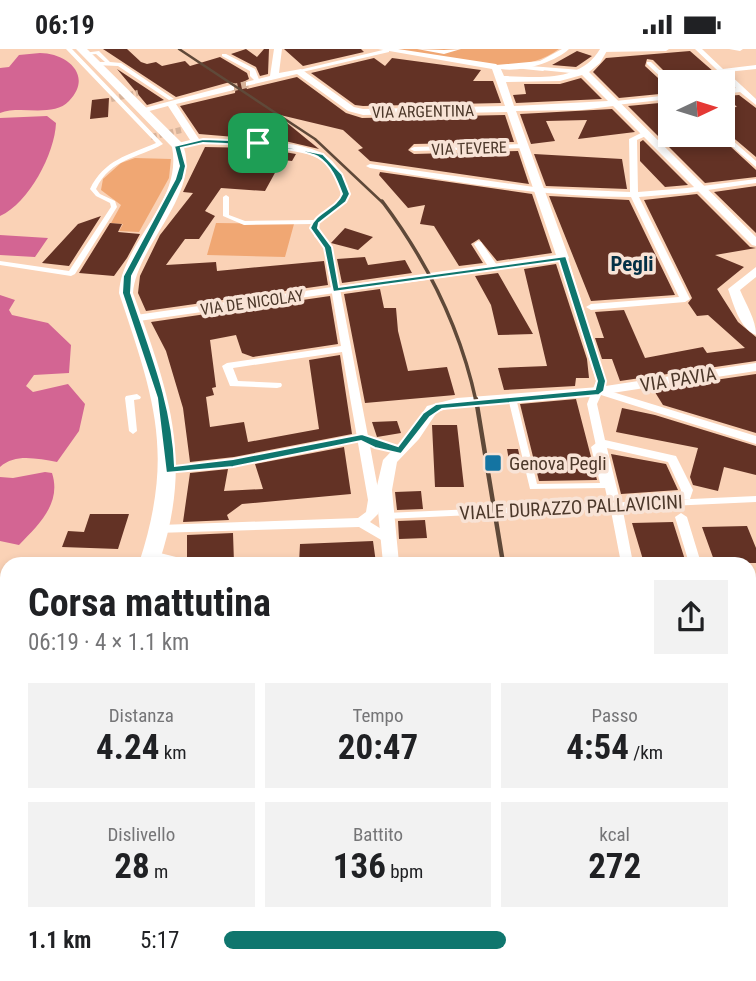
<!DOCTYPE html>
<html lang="it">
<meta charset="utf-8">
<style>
:root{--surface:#fff;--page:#f2f2f2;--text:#202124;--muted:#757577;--accent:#0f766e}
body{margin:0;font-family:"Roboto Condensed",sans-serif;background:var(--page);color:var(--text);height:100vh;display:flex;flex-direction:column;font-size:26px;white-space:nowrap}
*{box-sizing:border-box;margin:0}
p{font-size:23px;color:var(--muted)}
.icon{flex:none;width:38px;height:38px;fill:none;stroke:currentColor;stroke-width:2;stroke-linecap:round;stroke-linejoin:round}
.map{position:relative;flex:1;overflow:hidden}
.side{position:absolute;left:0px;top:508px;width:756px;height:425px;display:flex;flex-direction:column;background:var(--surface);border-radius:21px 21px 0 0;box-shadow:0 4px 10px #0003}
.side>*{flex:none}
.needle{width:46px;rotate:86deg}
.fabs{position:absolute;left:658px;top:21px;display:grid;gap:14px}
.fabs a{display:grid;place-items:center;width:77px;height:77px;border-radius:0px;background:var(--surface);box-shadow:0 4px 10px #0003;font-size:35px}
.pin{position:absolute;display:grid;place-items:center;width:60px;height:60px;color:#fff;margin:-30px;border-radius:14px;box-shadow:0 4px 10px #0006}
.round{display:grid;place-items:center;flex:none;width:74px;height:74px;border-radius:0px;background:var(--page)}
.overview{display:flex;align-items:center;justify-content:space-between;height:119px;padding:0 28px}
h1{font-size:38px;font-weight:700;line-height:52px}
.metrics{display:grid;grid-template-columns:repeat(3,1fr);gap:10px;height:119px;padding:7px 28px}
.metrics div{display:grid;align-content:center;border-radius:0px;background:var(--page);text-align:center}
.metrics b{font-size:35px;font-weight:700}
.metrics small{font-size:19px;font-weight:400}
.metrics p{font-size:19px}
ul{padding:0 28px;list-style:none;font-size:23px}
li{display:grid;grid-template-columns:112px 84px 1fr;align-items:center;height:52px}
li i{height:18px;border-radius:9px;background:var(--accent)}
.status{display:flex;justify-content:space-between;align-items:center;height:49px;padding:0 35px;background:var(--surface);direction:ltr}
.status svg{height:19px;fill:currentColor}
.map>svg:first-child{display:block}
.green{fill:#f0a773}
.water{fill:#d36593}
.building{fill:#633225}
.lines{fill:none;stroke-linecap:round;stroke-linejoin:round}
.pedestrian-tunnel{stroke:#d7b39a;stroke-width:6;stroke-dasharray:6 2.5;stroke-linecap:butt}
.minor-tunnel{stroke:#d7b39a;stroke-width:7;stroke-dasharray:7 3.5;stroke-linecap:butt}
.pedestrian{fill:#fff;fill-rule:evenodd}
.minor{fill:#fff;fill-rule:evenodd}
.tertiary{fill:#fff;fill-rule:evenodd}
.primary{fill:#fff;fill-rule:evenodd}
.rail-far3{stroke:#5f4939;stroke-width:2.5}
.rail-far2{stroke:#5f4939;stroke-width:3.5}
.rail-far1{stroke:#5f4939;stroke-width:4.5}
.rail{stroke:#5f4939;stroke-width:5}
.route{fill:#0f766e;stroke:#fff;stroke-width:2;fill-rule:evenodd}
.poi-dot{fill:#1474a2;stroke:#f8e3d6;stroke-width:2.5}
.labels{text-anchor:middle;stroke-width:7;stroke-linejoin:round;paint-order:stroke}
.far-street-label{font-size:16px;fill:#4c382a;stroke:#f8e3d6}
.street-label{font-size:19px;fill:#4c382a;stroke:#f8e3d6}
.poi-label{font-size:19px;fill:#4c382a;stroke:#f8e3d6;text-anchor:start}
.far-district-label{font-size:21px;font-weight:bold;fill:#033045;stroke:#f8e3d6}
</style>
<div class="status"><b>06:19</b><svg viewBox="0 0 49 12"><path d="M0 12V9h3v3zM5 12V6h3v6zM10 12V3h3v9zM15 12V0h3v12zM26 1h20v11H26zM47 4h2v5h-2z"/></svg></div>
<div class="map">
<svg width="756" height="932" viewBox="0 0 756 932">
<rect width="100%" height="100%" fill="#fad2b6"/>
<path class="green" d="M394,0H559C515,33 444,8 394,0Z
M135,109L171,110L169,129L139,183L119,182L123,175L111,174L121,156L101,141L103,130L121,114Z
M216,174L294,175L285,208L207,206Z"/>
<path class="water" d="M40,4C66,4 94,26 69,52C53,69 20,56 0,64V19L9,18L19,6Z
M47,67L56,74C55,104 29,154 0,167V69Z
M0,186L48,189L35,208L0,206Z
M0,246L15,251L9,261L12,266L48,274L71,296L69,324L34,326L26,337L33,343L68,335L85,355L79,382L57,413C37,410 16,404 0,418Z
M45,423L52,424C62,455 38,476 19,496L0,492V428L13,429Z"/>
<path class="building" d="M103,0H127L141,13L147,15L156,13L162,17L185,12L190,17L220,8L247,24L249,30L243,33L247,40L297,28L346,64L362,69L505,66L514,93L414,95L408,101L414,105L518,102L529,135L370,112L358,101L363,99L343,81L276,65L319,100L285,92L199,85L180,57L235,44L236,35L230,33L176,48Z
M246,0L257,8L264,0H269L268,25L260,27L256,18L231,5Z
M284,0H361L364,3L303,17Z
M577,2L592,7L576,18L552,16Z
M690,2L730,37L723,38V33H675L653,11L647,10L645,17L670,40V44L619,49L593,23L606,9Z
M374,9L385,17L392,9L481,21L473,32H493L501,54L363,57L355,56L311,24Z
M117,20L164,51L147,56Z
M581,29L602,50L516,54L513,46L526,45L524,35H560Z
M739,46L756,59V108L723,80V59L737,58L726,47Z
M109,49L108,68L90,70L92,51Z
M670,53V86H718L756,121V128L705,134L628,57Z
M612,60L635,83L578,90L587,71L546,72L555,92L531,95L520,65Z
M643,91L688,136L665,138L640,112V93Z
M205,98L261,99L296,105L292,112L282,111L265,142L221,139L205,162L215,167L199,190H185L166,216L216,213L217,222L324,212L328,236L146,262L138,244L140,227L160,186L193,144L183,143Z
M534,105L622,110L627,140L546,137Z
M380,123L532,145L552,204L497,212L479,190L471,195L483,214L459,217L434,177L420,175L425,156L408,159L379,126Z
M756,137V184L714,143Z
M697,145L750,198L756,199L715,206L744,218L717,240L738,273L756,288V312L620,332L612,310H602L595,289H604L595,263L624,261L645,309L703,298L707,304L745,299L708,266L697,267L688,254L692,249L644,151Z
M549,147L629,151L675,246L591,252Z
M101,167L69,217L42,214L78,175Z
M110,174L122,175L118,183L140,185L127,209L114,227L79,224Z
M345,179L373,188L358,201L331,194Z
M365,208L368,216L405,211L412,224L342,234L337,210Z
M556,215L587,310L589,329H576L575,337L504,341L498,319L547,317L524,220Z
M498,224L533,285L498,286L491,256L475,227Z
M380,240L384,259H396L398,282L408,322L447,318L455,346L365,354L344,245Z
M330,247L338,295L253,308L242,304L236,286L210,291L216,338L212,339L214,346L206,348L210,378L244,373L248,393L319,380L309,311L340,306L352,385L234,408L190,413L183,359L166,302L151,273Z
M756,325V384L663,356L653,340Z
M576,350L597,431L539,432L520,355Z
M622,359L655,366L756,397V426L724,418L718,442L693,436L690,428L698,399L616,383Z
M397,372L401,384L377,388L372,373Z
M432,376H457L464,438H435Z
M344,398L351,445L242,455L227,466L229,471L183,473L190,424L228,420L224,442L263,440L255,415Z
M507,400H518L523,423H511Z
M611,405L666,415L678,441L621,445Z
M421,442L423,460L397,461L395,443Z
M90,465H129L118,500L62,498L68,482L84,483Z
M425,471L427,489L399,490L398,472Z
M673,473L686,514H644L632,474Z
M747,477L756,499V514H715L702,478Z
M233,484L234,514H191L187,508V486Z
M373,492L376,514H299L300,495Z"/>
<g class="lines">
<path class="pedestrian-tunnel" d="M111,50L138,44
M151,88L181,81"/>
<path class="minor-tunnel" d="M231,39L249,35"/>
<path class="pedestrian" d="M66,0H72L163,95C137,110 111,109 96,140L100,145L115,152L117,158L75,225L71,227L0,216V212L69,222L111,158L110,154L96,147L90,140C104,111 128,106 156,94Z
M387,0L389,1V3L298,24L295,22Z
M417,0L444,1L461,0L444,5Z
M99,2L110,13L121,14L174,50L169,51L118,17L94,16L93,15L96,13H105L96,5L86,6L83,4Z
M516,16L543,18L546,20L543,22L514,19L513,18Z
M344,135L347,137L346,152L319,174L320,187L330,197V199H326L314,187L313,175L244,176L223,167V148L226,146L229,148V166L245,172L314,171L340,151L341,137Z
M137,345L141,348L140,350L134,351L137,382L133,385L129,382L125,349L126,347Z
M512,346L516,349L537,435L600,434L591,398L600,391L604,394L600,399L610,432L606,439L530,440L508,349Z
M362,386L366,389L365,391L234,417L170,424L165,421L170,418L234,411Z
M756,447V453L386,470L381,467L386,464Z
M152,502L188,511L189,514H171L148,509L147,506L148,503Z"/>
<path class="minor" d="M562,0H569C553,15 513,26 493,18L496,16L540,12Z
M604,0H669L666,2L601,3V1Z
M695,0H702L723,20L756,16V20L727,23L756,50V56L740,43L723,45V41L736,39Z
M729,0H743L740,2Z
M222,5H226L255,20L260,33H256L250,27V22L222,7Z
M647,13H651L672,33H670V37L647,15Z
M543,18L581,21L584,23L581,25L541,21L540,20Z
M670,46V50L616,56L612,54L616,52Z
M645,82L649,84L648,86L637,91L638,143L687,139L756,130V134L687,144L639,148L690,250L685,253L591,261L586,258L591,255L679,248L631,148C543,148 457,133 370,119L366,117L370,115L541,139L630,143L629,90Z
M723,83L756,112V118L720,87Z
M206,90C235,90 302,91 325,106C336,113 342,126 348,137L341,139C336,129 331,119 322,112C305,98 247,95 225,95C214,94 201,97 192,93Z
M523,95H526V99L414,102L410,100L414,98Z
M478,192L481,193L499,219L497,221H491L489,219L474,195Z
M328,195L332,198L368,387L382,394L405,398L407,401L401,405L370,397L380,451L378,465L370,473L391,486L393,489L391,492H383L359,478L156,484L154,481L156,478L160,476L358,469L366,463L368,451L342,303L233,319L238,332L281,334L282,336L281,338L277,339L230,337L222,317L227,314L341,297L324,198Z
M563,206L568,209L606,332L603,340L756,387V395L601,346L597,355L605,391L676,407L693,441L690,450H682L681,441L668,413L607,399L619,448L613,452L607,448L587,355L596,332L558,209Z
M617,458L623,462L633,514H621L611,462Z
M681,464L687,468L701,514H689L675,468Z
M756,538V548L749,549V539Z
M102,926H120V932H102Z"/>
<path class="tertiary" d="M274,0H282L279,24L301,20L354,58L363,60L505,57L492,20L378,0H398L496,15L500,18L504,27C538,28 580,34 600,0H608L600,14L589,23L756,188V197L752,196L613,57L582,61L516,62L569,209L567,211L132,273V267L136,266L556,206L507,63L363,66L348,62L297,25L246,37V33L270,27ZM582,26L608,52L514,57L506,33L560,32Z
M231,36L234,37V41L176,55L201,93L199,95L174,99V95L190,91L168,57L142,64L137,61Z
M756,218V228L740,241C746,256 756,270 756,286C739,279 734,256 728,240Z
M756,314V322L599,346L457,357L437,363L419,390L397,413L392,441L399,514H383L376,441L383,411L409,384L427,357L457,349L599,338Z
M749,920H756V932H703L700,926H749Z
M289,926H379L376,932H286Z
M451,926H474L476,932H452Z"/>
<path class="primary" d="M76,0H87L182,94C204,142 136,197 133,244C169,344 194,409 159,514H139C175,404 154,349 119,244C122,192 183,154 172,98Z
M7,926H35L34,932H6Z"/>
<path class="rail-far3" d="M179,0L315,90L383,154"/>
<path class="rail-far2" d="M382,152C427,212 460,278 476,352"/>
<path class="rail-far1" d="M476,350L503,514"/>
<path class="rail" d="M551,926L552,932
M570,926L571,932"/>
</g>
<path class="route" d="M203,90L258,92L323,105L342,125L350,145L346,153L319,174L318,179L332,198L339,238L566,207L606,332L604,342L599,346L442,360L430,368L401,405L375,399L361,392L233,418L166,424L157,349L122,244L123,227L175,130L179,117L174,97ZM203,94C228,95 298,97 318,108C331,116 337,132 342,145C336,160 315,163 310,179L324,199L333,243L559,212L597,332L595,340L436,355L423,364L398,397L362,385L233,410L175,417C173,356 150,301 131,244L132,227L183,130L186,117L181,99Z"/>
<rect class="poi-dot" x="484" y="405" width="18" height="18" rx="3.5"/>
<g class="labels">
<g class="far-street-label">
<text transform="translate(423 62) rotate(-1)" y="6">VIA ARGENTINA</text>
<text transform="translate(469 99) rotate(-2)" y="6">VIA TEVERE</text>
<text transform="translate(252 253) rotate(-8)" y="6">VIA DE NICOLAY</text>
</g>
<g class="street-label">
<text transform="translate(678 330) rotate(-9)" y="7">VIA PAVIA</text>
<text transform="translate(571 458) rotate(-3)" y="7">VIALE DURAZZO PALLAVICINI</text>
</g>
<g class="poi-label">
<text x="509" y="421">Genova Pegli</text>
</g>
<g class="far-district-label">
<text x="632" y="222">Pegli</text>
</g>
</g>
</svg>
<div class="fabs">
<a><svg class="needle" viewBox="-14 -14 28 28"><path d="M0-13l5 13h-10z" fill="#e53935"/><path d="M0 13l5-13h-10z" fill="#757577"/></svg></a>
</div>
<div class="pin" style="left:258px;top:94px;background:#1e9e55"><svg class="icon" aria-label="arrive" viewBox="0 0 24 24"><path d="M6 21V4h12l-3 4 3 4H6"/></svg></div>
<section class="side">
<div class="overview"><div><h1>Corsa mattutina</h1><p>06:19 · 4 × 1.1 km</p></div><a class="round"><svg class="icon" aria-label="share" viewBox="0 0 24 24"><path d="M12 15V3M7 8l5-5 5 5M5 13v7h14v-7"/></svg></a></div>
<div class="metrics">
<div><p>Distanza</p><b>4.24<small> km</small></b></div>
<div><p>Tempo</p><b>20:47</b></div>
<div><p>Passo</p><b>4:54<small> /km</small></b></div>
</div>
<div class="metrics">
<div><p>Dislivello</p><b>28<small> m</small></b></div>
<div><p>Battito</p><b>136<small> bpm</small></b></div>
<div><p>kcal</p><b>272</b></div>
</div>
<ul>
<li><b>1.1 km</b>5:17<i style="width:56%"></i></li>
</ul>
</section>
</div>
